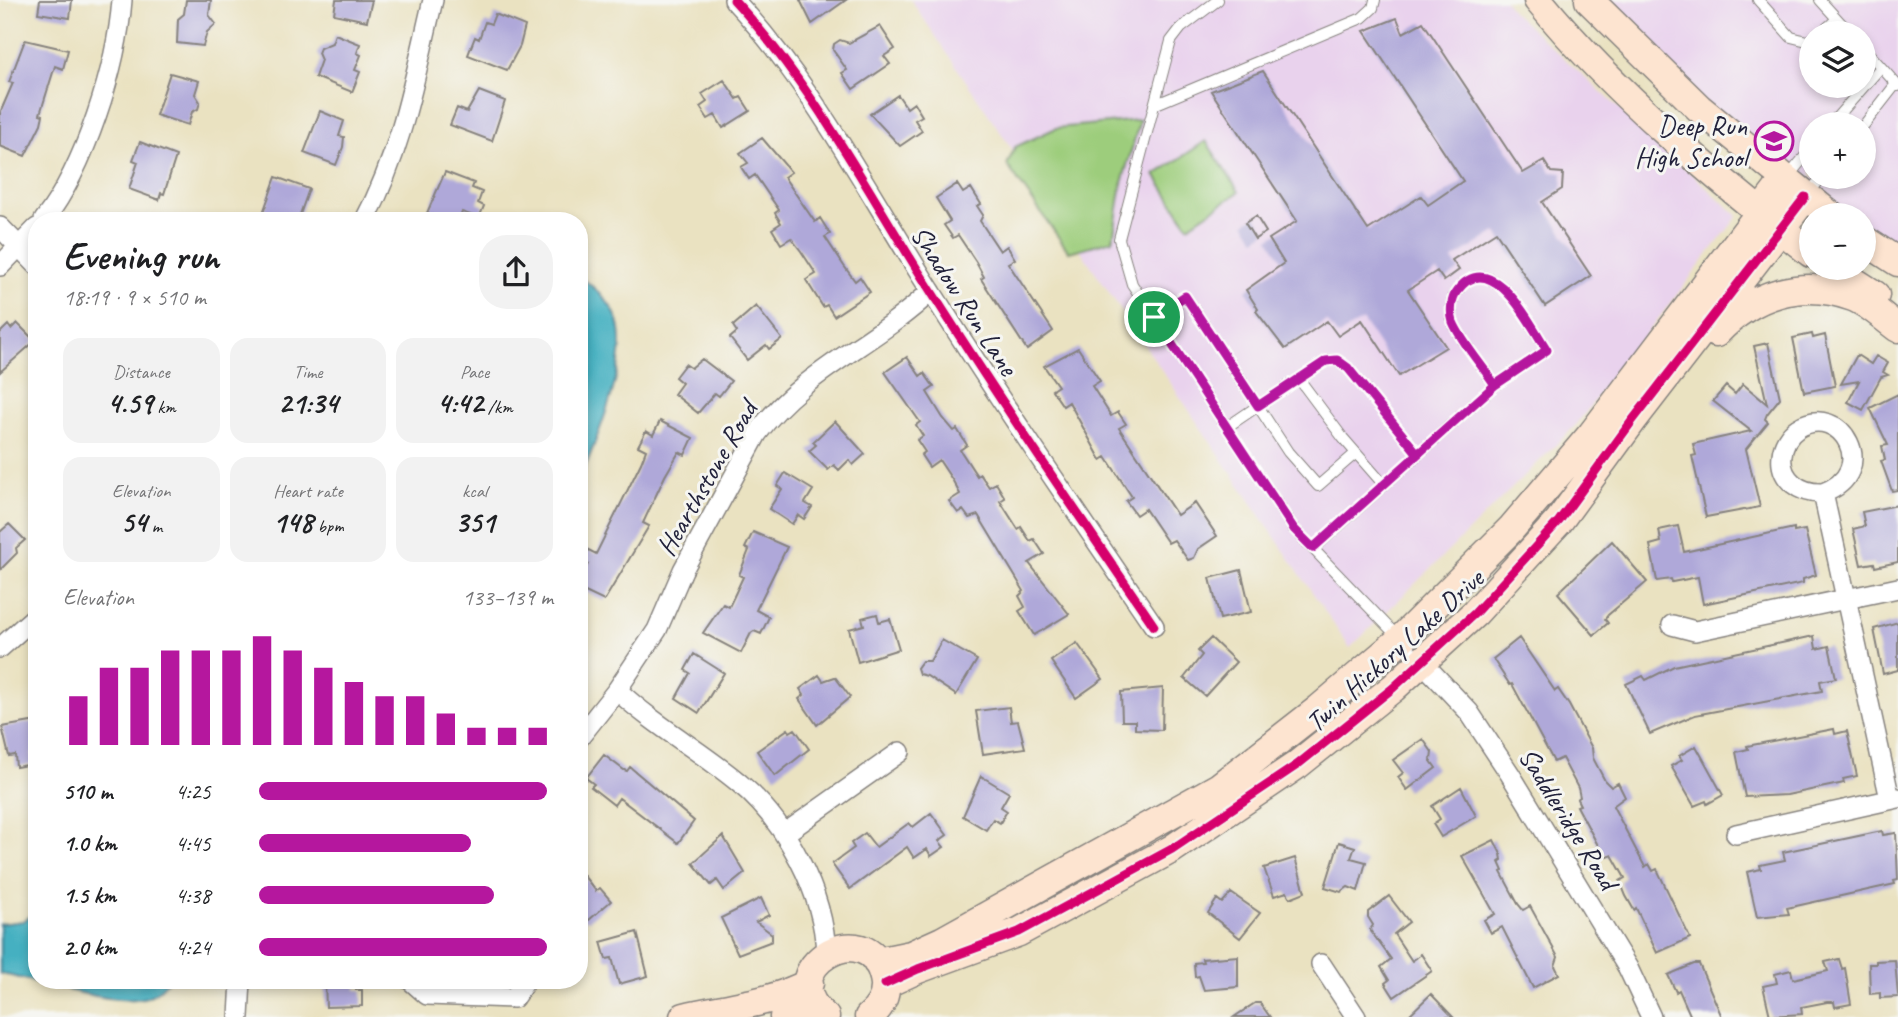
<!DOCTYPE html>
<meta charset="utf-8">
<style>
:root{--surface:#fff;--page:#f2f2f2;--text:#202124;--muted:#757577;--accent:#b5179e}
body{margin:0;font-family:Caveat,sans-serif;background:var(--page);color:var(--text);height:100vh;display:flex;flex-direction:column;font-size:26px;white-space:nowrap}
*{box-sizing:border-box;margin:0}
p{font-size:23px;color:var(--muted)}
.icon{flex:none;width:38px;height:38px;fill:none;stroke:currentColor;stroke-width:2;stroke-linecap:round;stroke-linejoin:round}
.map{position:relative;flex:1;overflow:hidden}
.panel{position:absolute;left:28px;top:212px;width:560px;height:777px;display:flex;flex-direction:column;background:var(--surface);border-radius:28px;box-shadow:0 4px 10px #0003}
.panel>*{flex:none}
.buttons{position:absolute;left:1799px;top:21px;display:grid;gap:14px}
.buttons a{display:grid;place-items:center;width:77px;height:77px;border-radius:50%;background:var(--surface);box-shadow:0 4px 10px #0003;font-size:35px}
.pin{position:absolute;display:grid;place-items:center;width:60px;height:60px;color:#fff;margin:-30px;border:4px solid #fff;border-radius:50%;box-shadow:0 2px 7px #0007}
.round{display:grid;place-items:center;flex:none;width:74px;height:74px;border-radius:28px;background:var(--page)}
.headline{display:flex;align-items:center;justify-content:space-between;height:119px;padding:0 35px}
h1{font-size:38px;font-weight:700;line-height:52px}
.stats{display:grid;grid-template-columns:repeat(3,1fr);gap:10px;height:119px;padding:7px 35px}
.stats div{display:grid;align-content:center;border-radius:18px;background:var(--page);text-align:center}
.stats b{font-size:30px;font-weight:700}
.stats small{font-size:19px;font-weight:400}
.stats p{font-size:19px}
.chart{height:196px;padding:14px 35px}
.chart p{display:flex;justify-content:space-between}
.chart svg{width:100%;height:126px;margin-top:7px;stroke:var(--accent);stroke-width:6}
ul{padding:0 35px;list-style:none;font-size:23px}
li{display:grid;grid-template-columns:112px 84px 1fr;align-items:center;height:52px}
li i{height:18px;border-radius:9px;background:var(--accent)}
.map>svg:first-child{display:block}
.built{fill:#e9d2ed;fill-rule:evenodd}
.green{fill:#9dcd7b;stroke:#60785b;stroke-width:2}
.water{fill:#44b0c1;stroke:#33697e;stroke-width:2}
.building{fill:#afa8d9}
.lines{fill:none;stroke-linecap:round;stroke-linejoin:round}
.lane-casing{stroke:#86827e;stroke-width:12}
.street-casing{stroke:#86827e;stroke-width:22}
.secondary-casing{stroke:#86827e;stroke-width:31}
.lane{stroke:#fff;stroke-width:10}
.street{stroke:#fff;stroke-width:19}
.secondary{stroke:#fde4d0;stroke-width:28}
.cycleway-casing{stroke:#f6f6f2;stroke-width:13}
.cycleway{stroke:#d6006c;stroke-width:9}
.route-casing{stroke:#fff;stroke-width:14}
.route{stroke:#b5179e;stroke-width:9}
.labels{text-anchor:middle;stroke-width:6;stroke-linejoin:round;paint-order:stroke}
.poi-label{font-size:28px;fill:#22223b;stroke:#f6f6f2;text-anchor:end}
.street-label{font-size:28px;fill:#22223b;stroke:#f6f6f2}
</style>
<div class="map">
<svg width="1898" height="1017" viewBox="0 0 1898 1017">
<rect width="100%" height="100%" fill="#f6f6f2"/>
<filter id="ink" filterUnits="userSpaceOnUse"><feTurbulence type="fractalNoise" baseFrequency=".0143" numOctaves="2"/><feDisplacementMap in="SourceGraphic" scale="14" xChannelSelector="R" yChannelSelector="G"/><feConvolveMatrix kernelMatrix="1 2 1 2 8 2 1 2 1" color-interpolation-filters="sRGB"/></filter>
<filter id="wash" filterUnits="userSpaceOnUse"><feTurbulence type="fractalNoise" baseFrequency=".00686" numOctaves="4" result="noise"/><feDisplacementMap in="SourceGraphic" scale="28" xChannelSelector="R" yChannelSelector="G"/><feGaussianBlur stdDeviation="1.57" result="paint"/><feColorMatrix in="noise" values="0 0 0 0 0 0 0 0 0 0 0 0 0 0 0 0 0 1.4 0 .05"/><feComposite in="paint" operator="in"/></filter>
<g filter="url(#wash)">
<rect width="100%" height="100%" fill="#eae2c1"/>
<path class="built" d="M911,0H1505L1512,11L1738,216L1575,426L1350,648Z
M1590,0H1898V262L1864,240V215H1829ZM1811,33H1864V86H1811ZM1811,124H1864V177H1811Z"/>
<path class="green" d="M1140,120L1122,183L1113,240L1069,252L1007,165L1015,147L1056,128Z
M1206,141L1239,192L1188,226L1155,175Z"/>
<path class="water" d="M579,276C594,287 608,299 616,316C635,354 594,444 579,483Z
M37,912V980H168C163,987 155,994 147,997C114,1008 35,979 0,974V924L23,921Z"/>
<g id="blocks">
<path class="building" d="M40,0H72L70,18L38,13Z
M186,0H211L209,15L216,24L207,32L203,46L177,43L178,19L184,14Z
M336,0H372L367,21L334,14Z
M800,0H846L812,24Z
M495,14L525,26L520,46L507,70L468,55L475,37L479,39L485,22L491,24Z
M1397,18L1403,33L1423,22L1523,173L1544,161L1551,172L1563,173L1562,189L1542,202L1591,276L1545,306L1496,232L1452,260L1459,270L1444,281L1437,271L1408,290L1446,347L1399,376L1362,320L1338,336L1327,321L1285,349L1256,311L1258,309L1246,290L1284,263L1269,239L1297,221L1211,91L1263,71L1368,230L1421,196L1428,205L1463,181L1364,31Z
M880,26L895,49L884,56L890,64L853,89L842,73L847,70L833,50L834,44L840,40L849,43Z
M335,34L360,44L357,53L361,55L355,70L360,72L352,92L315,77L321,60L318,53L320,48L332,43Z
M25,40L68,50L63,69L55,66L40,114L43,115L41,124L25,156L0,146V113L13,83L9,82Z
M170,73L199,81L195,94L200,102L198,109L192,112L188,125L156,115Z
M724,80L737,99L741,97L750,111L723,128L715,115L708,119L700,107L707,102L702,94Z
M479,91L505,101L492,141L450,125L457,108L467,112Z
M898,95L907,108L914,103L922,116L915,120L922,131L900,146L870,114Z
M320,111L344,121L339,136L344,137L343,147L336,165L304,153Z
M762,138L791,172L784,177L815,222L820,218L830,234L825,237L844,266L855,281L860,277L870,292L834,316L827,305L823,307L806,280L816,274L801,251L791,238L781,244L772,229L781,223L775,213L779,210L755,175L749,179L741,167L748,163L740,153Z
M140,142L176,156L164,194L161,193L159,200L129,189L138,162L133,160Z
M445,172L474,183L472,188L482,192L478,203L484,206L479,218L462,212L459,220H447L427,213Z
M276,177L309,189L298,220H263L265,214L263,213Z
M957,184L963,193L971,188L981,204L977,206L983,215L980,221L1000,251L1007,246L1015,259L1008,263L1053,331L1027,350L981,279L984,277L976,262L958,235L953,238L944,225L950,221L936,198Z
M1256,216L1266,232L1255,239L1245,223Z
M756,306L782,339L769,349L766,345L747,360L730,338L737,332L733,326Z
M17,323L35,341L0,372V333L8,325L11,329Z
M1812,334L1813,338L1825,335L1835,386L1804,392L1793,338Z
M1768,343L1780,398L1767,414L1765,419L1768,422L1746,449L1760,507L1706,517L1692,456L1696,455L1693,444L1751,431L1713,401L1726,386L1735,394L1743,384L1767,404L1754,346Z
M1078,348L1100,381L1092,386L1111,416L1118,412L1126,424L1119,428L1177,515L1195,503L1217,536L1198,549L1194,558L1188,560L1174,540L1168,543L1145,509L1136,515L1126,501L1132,497L1106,457L1101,460L1069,402L1063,406L1052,390L1058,386L1044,366Z
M1857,355L1871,364L1876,356L1888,363L1883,372L1888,375L1881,377L1863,410L1848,402L1859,381L1841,384Z
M907,357L920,376L924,373L934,387L927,392L943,418L954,431L957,429L967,445L960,450L977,476L980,474L989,487L996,483L1005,498L1000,501L1018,529L1021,527L1030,541L1034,539L1044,554L1029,563L1069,614L1041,631L1034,635L1019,611L1025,607L1019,596L1024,591L978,515L969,518L963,510L958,513L949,501L960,494L953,481L939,460L929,467L921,455L925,452L917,440L923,436L916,425L920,422L885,372Z
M702,359L731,381L719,396L715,393L698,413L674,394L682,383L675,377L685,364L691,368Z
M1898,394V490L1892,491L1881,461L1885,460L1882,446L1888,445L1870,408Z
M660,421L693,438L685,455L679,452L665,476L643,523L649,526L604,601L579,589V580L588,564L579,559V545L596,554L641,463L646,450L638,446L646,431L653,435Z
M835,421L865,454L853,465L849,460L839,470L834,465L828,470L809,451L816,445L813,442Z
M785,473L813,490L805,503L812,507L804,519L798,515L792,524L769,509L782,489L777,486Z
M1898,505V562L1875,567L1874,563L1861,565L1853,529L1865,526L1862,512Z
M9,524L25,540L16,548L17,553L0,570V532Z
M1678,526L1684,552L1794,528V532L1805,530L1816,575L1803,579V583L1703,604L1698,577L1672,582L1671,579L1657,581L1650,545L1661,542L1659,530Z
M753,532L787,547L756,610L769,617L761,634L754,631L751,633L741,653L703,633L723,604L729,607L743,577L739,575L749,550L745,548Z
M1612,541L1647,582L1608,615L1605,619L1608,623L1594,635L1558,593Z
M1241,570L1251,612L1220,619L1210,578Z
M877,614L879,622L890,619L899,649L858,662L849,629L864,625L862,618Z
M1898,622V670L1883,674L1874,629Z
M1814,636L1816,649L1829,646L1836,678L1820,681L1822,691L1695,715L1650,734L1626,684L1643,676L1646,680L1674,666Z
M1211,638L1236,662L1205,696L1184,678L1202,655L1198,651Z
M1519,638L1555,691L1558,689L1569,705L1592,748L1593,758L1605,781L1611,787L1618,783L1625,797L1613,806L1645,867L1649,864L1653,871L1657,869L1690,938L1657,953L1636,908L1634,910L1626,896L1620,881L1625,878L1612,855L1608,857L1601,851L1577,806L1580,805L1577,799L1580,797L1578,788L1562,758L1554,762L1512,684L1510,685L1493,659Z
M942,640L977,660L956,695L927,676L919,674L917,668L922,661H930Z
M1077,643L1103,679L1076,698L1051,661Z
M694,654L724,673L699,713L676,698L690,673L685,670Z
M819,675L823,681L835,677L850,697L817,725L799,699L804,695L800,689Z
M1163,688L1162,730L1135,729V721H1122L1121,692Z
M1009,707L1011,722L1018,721L1025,748L983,754L976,711Z
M37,721V752H32L33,764L16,767L15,755L9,756L2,727Z
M788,729L790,732L795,729L809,749L775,776L757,751Z
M1834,729L1835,734L1847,731L1857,776L1843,779L1844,783L1787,795L1745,797L1736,752L1748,749L1747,746Z
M1423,739L1432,752L1431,761L1436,768L1407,790L1398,777L1403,773L1393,760Z
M1696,746L1723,795L1707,804L1706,801L1694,806L1671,766L1682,760L1679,756Z
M604,755L624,770L627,771L630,767L694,821L678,843L619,798L614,805L591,787L594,784L586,778Z
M981,776L1009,793L1001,807L1007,811L1000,823L993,819L986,830L963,816Z
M1461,787L1476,816L1441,837L1433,824L1440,819L1432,806Z
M931,813L947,835L939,841L944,847L931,856L927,849L914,858L907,847L850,889L832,864L854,848L851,843L865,833L876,847L909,823L913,827Z
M1882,831L1883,835L1896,833L1898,880L1894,881L1895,884L1787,908L1789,914L1757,917L1747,872L1761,869L1760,865L1785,860L1783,852Z
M723,836L745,873L724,890L717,880L711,885L693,863Z
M1494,840L1501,854L1502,860L1499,862L1503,871L1501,872L1518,904L1523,910L1530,906L1558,957L1555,966L1559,974L1533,988L1502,927L1491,933L1484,920L1495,914L1462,856Z
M1339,842L1355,847L1351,858L1366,862L1358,891L1348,887L1341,892L1325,887Z
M1295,858L1305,892L1290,898L1287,892L1274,896L1264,868Z
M579,870L596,891L600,888L611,901L589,920H584L579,914Z
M1231,893L1260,913L1240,938L1208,913L1217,899L1222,903Z
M1389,896L1409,922L1394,934L1412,961L1421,954L1432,971L1394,997L1385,983L1389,980L1381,967L1391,959L1370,930L1373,925L1368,917V912Z
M761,898L769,915L756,922L772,934V941L738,954L721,918Z
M637,932L648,976L619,984L612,958L606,959L601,942Z
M1238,956V987L1204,990L1199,976L1195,977L1194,963L1203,962L1202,959Z
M1839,959L1842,969L1845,968L1851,1004L1835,1007L1834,1002H1827L1801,1007L1802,1014L1770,1016L1763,986L1777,983L1775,974L1791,970L1793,979L1828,971L1825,962Z
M1895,960L1898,997L1880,998V993L1870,994L1869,964H1876V961Z
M1694,964H1699L1722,1017H1691L1679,990L1676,992L1668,975Z
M325,980H356V990H362V1006L326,1007Z
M1431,994L1453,1017H1407Z
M1255,1003H1260L1270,1017H1234Z"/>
</g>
</g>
<g filter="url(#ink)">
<use href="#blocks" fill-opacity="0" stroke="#86827e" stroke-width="2"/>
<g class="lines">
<defs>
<path id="lane" d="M1218,0L1181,28L1171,41L1119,239L1132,284L1294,529L1421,661
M1758,0L1791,37L1807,41L1811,39
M1820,0L1850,33
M1821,33L1837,19
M1864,48L1898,86
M1154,105L1362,18L1373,8L1375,0
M1831,124L1881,67
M1864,125L1896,84
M1787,178L1811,149
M1808,194L1822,177
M1154,317L1185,296L1258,406L1227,427
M1299,379L1343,438L1384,485
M1356,453L1318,486L1288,452L1258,406L1326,361L1337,360L1348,368L1418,454
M1313,549L1495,385L1547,350C1531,326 1492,244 1457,291C1451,298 1450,313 1453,322C1462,343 1482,365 1495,385"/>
<path id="street" d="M734,0C810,82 863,183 922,277C996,395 1075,510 1154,626
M44,220C85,167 117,67 122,0
M365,220C402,150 415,76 433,0
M0,227L37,265
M0,266L37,228
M1823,493C1801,494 1779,480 1782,455C1783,444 1789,434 1798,428C1841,401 1881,472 1823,493L1890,799
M1672,625L1695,631L1898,588
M0,648L37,615
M1421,661L1469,712L1510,774L1628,968L1651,1017
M617,690C654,725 698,749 738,782C786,821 824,893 826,954
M579,738L617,690L657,630L683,570L757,434C801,372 877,343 931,291
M784,834L900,752
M1736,834L1898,798
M1321,964L1356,1017
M410,980L427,995L514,998L526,980
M239,1017L241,980"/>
<path id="secondary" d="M1538,0C1617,96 1714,176 1811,253
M1589,0L1699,108L1830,215
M1864,240L1898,262
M1833,268L1875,295
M1716,333C1752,294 1801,278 1853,297C1869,303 1884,318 1898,328
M877,962L911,955L942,941L1219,787L1319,709L1400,640L1511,529L1592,434L1784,181
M885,984L918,969L1019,932L1172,849L1297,765L1393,688L1475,613L1559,521L1632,421L1805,197
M684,1017C725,1007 770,1004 809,983
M784,1017L817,1010
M825,1017C767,970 869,910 884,978C888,994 881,1007 869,1017"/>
</defs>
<use href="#lane" class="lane-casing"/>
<use href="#street" class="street-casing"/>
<use href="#secondary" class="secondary-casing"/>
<use href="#lane" class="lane"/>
<use href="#street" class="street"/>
<use href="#secondary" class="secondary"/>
<defs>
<path id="cycleway" d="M734,0C810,82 863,183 922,277C996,395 1075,510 1154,626
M885,984L918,969L1019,932L1172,849L1297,765L1393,688L1475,613L1559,521L1632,421L1805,197"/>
</defs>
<use href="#cycleway" class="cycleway-casing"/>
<use href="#cycleway" class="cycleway"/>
</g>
</g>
<g class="lines" filter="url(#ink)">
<defs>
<path id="route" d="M1154,317L1294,529L1313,548L1495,385L1547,350C1531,326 1492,245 1457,291C1451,298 1450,313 1453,322C1462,343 1482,365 1495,385L1418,454L1348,368L1337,360L1326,361L1258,406L1185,296L1154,317"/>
</defs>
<use href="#route" class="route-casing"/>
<use href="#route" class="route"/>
</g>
<defs>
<symbol id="school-ring" viewBox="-11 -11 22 22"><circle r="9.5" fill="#f6f6f2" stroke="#b5179e" stroke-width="1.5"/><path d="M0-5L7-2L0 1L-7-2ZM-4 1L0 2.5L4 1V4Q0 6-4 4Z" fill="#b5179e"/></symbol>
</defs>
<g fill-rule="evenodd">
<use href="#school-ring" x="1752" y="119" width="44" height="44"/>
</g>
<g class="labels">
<g class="poi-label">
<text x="1747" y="135">Deep Run<tspan x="1747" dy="32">High School</tspan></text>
</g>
<g class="street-label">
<text transform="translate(965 300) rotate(57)" y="10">Shadow Run Lane</text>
<text transform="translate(706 478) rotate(-60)" y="10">Hearthstone Road</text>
<text transform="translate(1394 650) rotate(-42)" y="10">Twin Hickory Lake Drive</text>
<text transform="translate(1569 818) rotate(58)" y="10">Saddleridge Road</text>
</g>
</g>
</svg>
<div class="buttons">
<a><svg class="icon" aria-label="layers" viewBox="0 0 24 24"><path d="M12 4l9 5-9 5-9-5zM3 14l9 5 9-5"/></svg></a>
<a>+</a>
<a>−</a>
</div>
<div class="pin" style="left:1154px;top:317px;background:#1e9e55"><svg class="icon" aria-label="arrive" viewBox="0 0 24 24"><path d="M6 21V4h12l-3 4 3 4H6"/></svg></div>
<section class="panel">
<div class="headline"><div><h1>Evening run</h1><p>18:19 · 9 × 510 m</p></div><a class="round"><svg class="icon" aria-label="share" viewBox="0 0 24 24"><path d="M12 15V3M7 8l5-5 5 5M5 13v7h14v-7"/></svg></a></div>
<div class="stats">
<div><p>Distance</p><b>4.59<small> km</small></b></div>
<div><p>Time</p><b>21:34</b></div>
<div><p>Pace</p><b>4:42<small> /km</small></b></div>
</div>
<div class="stats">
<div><p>Elevation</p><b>54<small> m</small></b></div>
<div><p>Heart rate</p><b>148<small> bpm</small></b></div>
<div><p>kcal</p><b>351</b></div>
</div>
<div class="chart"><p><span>Elevation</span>133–139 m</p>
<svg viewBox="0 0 160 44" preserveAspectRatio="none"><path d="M5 44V27M15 44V17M25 44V17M35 44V11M45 44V11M55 44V11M65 44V6M75 44V11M85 44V17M95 44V22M105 44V27M115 44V27M125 44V33M135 44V38M145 44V38M155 44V38"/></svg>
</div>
<ul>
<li><b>510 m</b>4:25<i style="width:98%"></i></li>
<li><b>1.0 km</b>4:45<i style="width:72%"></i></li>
<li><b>1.5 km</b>4:38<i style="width:80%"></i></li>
<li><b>2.0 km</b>4:24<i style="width:98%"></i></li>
</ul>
</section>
</div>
